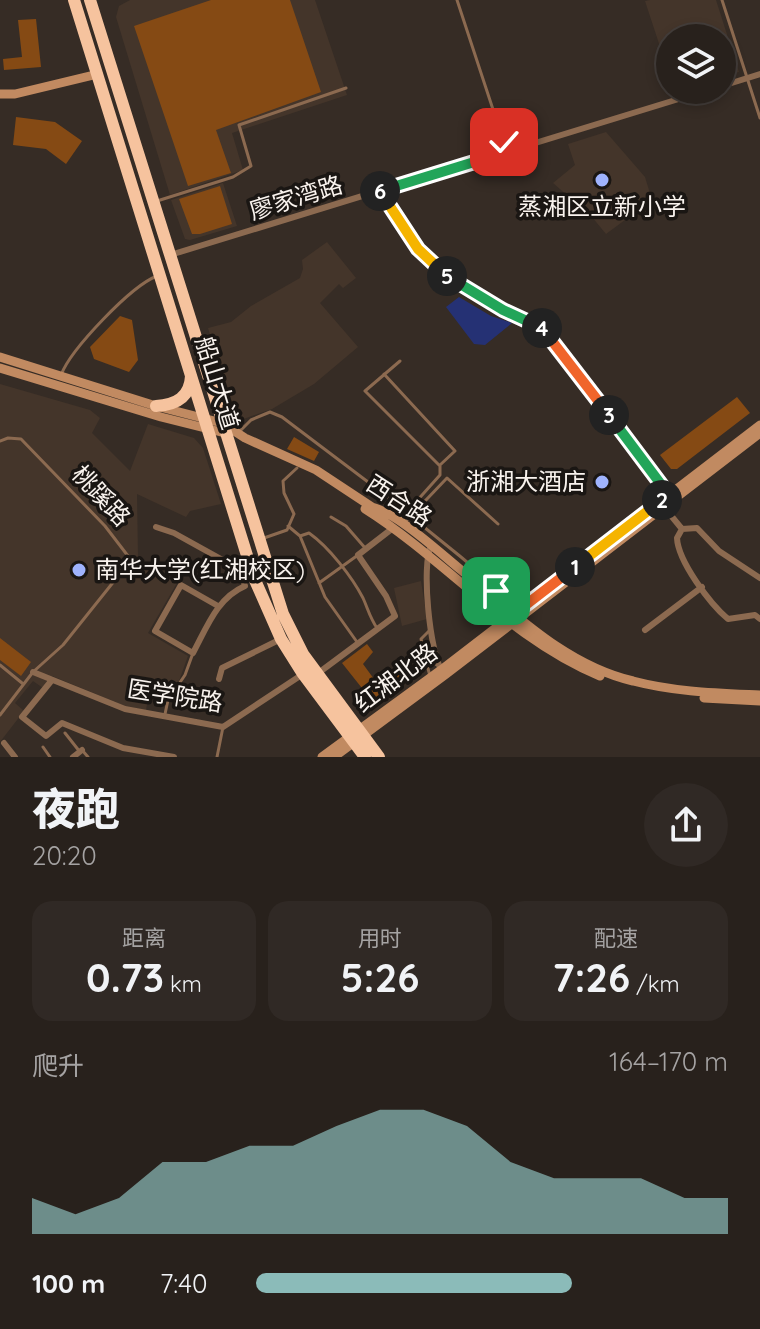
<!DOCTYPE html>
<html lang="zh">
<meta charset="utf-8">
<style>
:root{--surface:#28211c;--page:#302925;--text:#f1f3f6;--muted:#a5a3a3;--line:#443e3b;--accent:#8bbbb9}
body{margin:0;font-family:Quicksand,"Noto Sans SC",sans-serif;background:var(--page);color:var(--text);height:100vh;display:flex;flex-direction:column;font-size:30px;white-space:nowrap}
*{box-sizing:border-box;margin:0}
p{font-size:26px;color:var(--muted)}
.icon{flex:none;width:44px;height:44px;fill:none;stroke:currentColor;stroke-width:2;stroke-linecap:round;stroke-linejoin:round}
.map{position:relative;height:757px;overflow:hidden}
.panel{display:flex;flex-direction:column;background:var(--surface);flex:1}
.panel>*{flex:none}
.fabs{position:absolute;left:656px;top:24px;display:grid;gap:16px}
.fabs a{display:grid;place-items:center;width:80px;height:80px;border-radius:50%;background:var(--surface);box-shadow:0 4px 12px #0003,0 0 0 2px var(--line);font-size:40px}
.pin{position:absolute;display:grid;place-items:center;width:68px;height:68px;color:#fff;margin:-34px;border-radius:16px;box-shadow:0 4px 12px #0006}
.km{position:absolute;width:40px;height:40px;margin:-20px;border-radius:50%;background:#222;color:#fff;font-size:22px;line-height:40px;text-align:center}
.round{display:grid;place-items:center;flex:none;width:84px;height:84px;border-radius:42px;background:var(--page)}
.summary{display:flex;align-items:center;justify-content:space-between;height:136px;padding:0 32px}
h1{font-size:44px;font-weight:800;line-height:60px}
.stats{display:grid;grid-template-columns:repeat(3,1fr);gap:12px;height:136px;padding:8px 32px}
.stats div{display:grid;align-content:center;border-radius:20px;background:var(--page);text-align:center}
.stats b{font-size:40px;font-weight:800}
.stats small{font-size:22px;font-weight:400}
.stats p{font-size:22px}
.chart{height:224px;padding:16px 32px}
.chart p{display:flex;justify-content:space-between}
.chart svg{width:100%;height:144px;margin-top:8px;fill:var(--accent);opacity:.7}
ul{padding:0 32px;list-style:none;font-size:26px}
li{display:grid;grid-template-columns:128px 96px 1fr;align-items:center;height:60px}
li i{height:20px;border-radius:10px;background:var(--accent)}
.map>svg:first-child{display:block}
.built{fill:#44352a}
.green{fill:#253174}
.building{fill:#854a14}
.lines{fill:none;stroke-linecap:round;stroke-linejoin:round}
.lane{stroke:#8c6a50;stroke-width:3}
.street{stroke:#8c6a50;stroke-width:6}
.secondary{stroke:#c18a61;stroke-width:9}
.highway{stroke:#f6c39e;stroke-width:12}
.split-1-casing{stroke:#fff;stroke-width:16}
.split-2-casing{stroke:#fff;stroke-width:16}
.split-3-casing{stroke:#fff;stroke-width:16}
.split-4-casing{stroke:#fff;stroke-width:16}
.split-5-casing{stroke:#fff;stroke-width:16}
.split-6-casing{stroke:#fff;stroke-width:16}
.split-7-casing{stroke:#fff;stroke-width:16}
.split-8-casing{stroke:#fff;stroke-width:16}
.split-1{stroke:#f0652b;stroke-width:10}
.split-2{stroke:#f5b400;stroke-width:10}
.split-3{stroke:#22a559;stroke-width:10}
.split-4{stroke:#f0652b;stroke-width:10}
.split-5{stroke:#22a559;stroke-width:10}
.split-6{stroke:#f5b400;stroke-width:10}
.split-7{stroke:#22a559;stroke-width:10}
.split-8{stroke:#f5b400;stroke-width:10}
.poi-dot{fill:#9fb3fd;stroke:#1a1613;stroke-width:3}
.labels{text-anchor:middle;stroke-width:7;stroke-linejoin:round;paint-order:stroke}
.street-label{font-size:24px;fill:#f9f3ee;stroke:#1a1613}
.poi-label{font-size:24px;fill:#f9f3ee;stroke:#1a1613}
</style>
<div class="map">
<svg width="760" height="757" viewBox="0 0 760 757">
<rect width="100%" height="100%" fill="#362c25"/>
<path class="built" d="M130,0H315L347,95L232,133L243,170L170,195L116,17L119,6Z
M650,0H716L739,72L722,77V38H670V77L645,1Z
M606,132L645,177L652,200L606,234L592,217L553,183L575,165L568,144Z
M223,183L237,226L190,240L185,239L171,200Z
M327,242L356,278L343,288L339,284L320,303L358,347L314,384L272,409L235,422L208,328L231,322L251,306L300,278L303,269L302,260Z
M0,384L90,410L100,418L92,433L130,471L148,424L194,438L203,448L221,504L190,511L186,517L137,494L138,557L177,583L148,633L188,656L179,681L165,699L149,693L146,710L125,706L52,676L43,688L33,681L15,703L24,711L0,742Z
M421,581L427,619L402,626L394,588Z"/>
<path class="green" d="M459,297L491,316L512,323L485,345L474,344L446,307Z"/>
<path class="building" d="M211,0H290L321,92L216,130L231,173L188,186L134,26Z
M36,19L41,67L4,70L3,59L22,57L18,20Z
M16,117L55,122L82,141L66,164L46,149L13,145Z
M220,186L232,224L200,234H192L179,199Z
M120,316L132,320L138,360L129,372L94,359L90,347Z
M737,397L750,413L677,469H671L660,455Z
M294,437L319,452L314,461L287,449Z
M0,638L31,662L21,676L0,660Z
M367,644L373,652L363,664L374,679L381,684L400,670L408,680L379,701L369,697L342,663Z"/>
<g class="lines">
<path class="lane" d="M457,0L507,152
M722,0L760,118
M157,201L233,177L251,166L239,125L346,88
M400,361L365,391L440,466V475L406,513L403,521
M384,374L455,451L440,465
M61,375C71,349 131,286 157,276
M238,433L251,420L270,412L282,417L372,485L461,557L493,584L496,595
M0,441L8,438L21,439L105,526L128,556L127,565L63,645L33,672L0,715
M331,517L346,526L366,549
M405,522L447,478L498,524
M288,526L300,536L325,597L357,642
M300,536L309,533C329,547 352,577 363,598C368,609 370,618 377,628
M264,538L287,530L294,514L284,493L283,481L297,468
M319,583L358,555
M429,631L421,639L426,661L438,665
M426,661L430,676
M0,665L22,683
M165,714L168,700L185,675L193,653
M65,733L80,752
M43,747L50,757
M82,750L88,757
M217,757L223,727"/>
<path class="street" d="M722,86L760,74
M379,191L418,249L439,270L503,310L541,326L669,495
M170,255L708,90
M664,507L682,529L697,528L719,551L760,578
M156,527L174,533L239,569L241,574
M682,529L677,538C678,561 710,604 728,619L755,615L760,619
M431,546C421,565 430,654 442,671
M218,606L181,585L155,631L193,653C207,627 217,598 245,586L241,574L252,570
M645,630L702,587
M33,672L125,709L223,727L303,674
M317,674L395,616L386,596L358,555L393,528
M219,679L222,668L281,639
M52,680L22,717L46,736L62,723L123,748L174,757
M4,743L15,757
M73,757L82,750"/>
<path class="secondary" d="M0,94H15L98,74
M0,357L156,406L222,423L245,438L316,470L372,507C398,514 439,552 461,570C514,613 565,665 633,681C675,692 717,693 760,695
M0,368L161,417L229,434
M365,509C446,560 510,639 600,676
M704,698L760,701
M322,757L441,670L760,425
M334,757L445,675L760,433"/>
<path class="highway" d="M74,0L254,578L281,639L303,674L365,757
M90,0L283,614L303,654L379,757
M156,406C176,405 190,397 191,376"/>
</g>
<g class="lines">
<defs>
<path id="split-1" d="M496,591V599L514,614L575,567"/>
<path id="split-2" d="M575,567L662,500"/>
<path id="split-3" d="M609,415L669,495L662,500"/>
<path id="split-4" d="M542,328L609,415"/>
<path id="split-5" d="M447,276L503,310L542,328"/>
<path id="split-6" d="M380,191L418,249L447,276"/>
<path id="split-7" d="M380,191L484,159"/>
<path id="split-8" d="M484,159L507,152L504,142"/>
</defs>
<use href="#split-1" class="split-1-casing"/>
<use href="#split-2" class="split-2-casing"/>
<use href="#split-3" class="split-3-casing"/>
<use href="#split-4" class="split-4-casing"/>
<use href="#split-5" class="split-5-casing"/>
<use href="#split-6" class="split-6-casing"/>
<use href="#split-7" class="split-7-casing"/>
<use href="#split-8" class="split-8-casing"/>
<use href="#split-1" class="split-1"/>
<use href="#split-2" class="split-2"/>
<use href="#split-3" class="split-3"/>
<use href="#split-4" class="split-4"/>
<use href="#split-5" class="split-5"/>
<use href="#split-6" class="split-6"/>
<use href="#split-7" class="split-7"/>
<use href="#split-8" class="split-8"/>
</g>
<g class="poi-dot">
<circle cx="602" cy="180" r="8"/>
<circle cx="602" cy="482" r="8"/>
<circle cx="79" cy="570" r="8"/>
</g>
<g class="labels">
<g class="street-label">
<text transform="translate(296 198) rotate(-17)" y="8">廖家湾路</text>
<text transform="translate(217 383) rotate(73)" y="8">船山大道</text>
<text transform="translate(101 496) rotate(47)" y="8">桃蹊路</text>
<text transform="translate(399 501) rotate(33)" y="8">西合路</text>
<text transform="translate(396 678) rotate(-37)" y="8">红湘北路</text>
<text transform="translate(175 696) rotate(9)" y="8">医学院路</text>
</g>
<g class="poi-label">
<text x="602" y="215">蒸湘区立新小学</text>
<text x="586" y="490" text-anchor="end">浙湘大酒店</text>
<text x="95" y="578" text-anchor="start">南华大学(红湘校区)</text>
</g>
</g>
</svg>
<div class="fabs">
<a><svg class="icon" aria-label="layers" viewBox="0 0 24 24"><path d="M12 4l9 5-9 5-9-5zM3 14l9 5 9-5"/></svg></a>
</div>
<div class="pin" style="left:496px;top:591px;background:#1e9e55"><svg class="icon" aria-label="arrive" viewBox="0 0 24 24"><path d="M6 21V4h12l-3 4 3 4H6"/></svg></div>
<div class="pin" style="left:504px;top:142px;background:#d93025"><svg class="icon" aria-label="check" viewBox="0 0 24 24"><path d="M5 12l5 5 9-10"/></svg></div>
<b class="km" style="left:575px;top:567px">1</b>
<b class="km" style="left:662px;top:500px">2</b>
<b class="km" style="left:609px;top:415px">3</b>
<b class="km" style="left:542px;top:328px">4</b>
<b class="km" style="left:447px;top:276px">5</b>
<b class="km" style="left:380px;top:191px">6</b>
</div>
<section class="panel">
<div class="summary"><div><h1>夜跑</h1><p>20:20</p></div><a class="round"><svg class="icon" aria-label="share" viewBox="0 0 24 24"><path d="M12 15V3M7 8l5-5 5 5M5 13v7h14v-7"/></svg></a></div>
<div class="stats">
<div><p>距离</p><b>0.73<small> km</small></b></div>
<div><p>用时</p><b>5:26</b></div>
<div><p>配速</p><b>7:26<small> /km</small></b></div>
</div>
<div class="chart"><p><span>爬升</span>164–170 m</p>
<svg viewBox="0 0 160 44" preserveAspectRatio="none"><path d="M0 44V33L10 38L20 33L30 22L40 22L50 17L60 17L70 11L80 6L90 6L100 11L110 22L120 27L130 27L140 27L150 33L160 33V44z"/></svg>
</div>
<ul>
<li><b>100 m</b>7:40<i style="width:67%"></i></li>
</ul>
</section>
